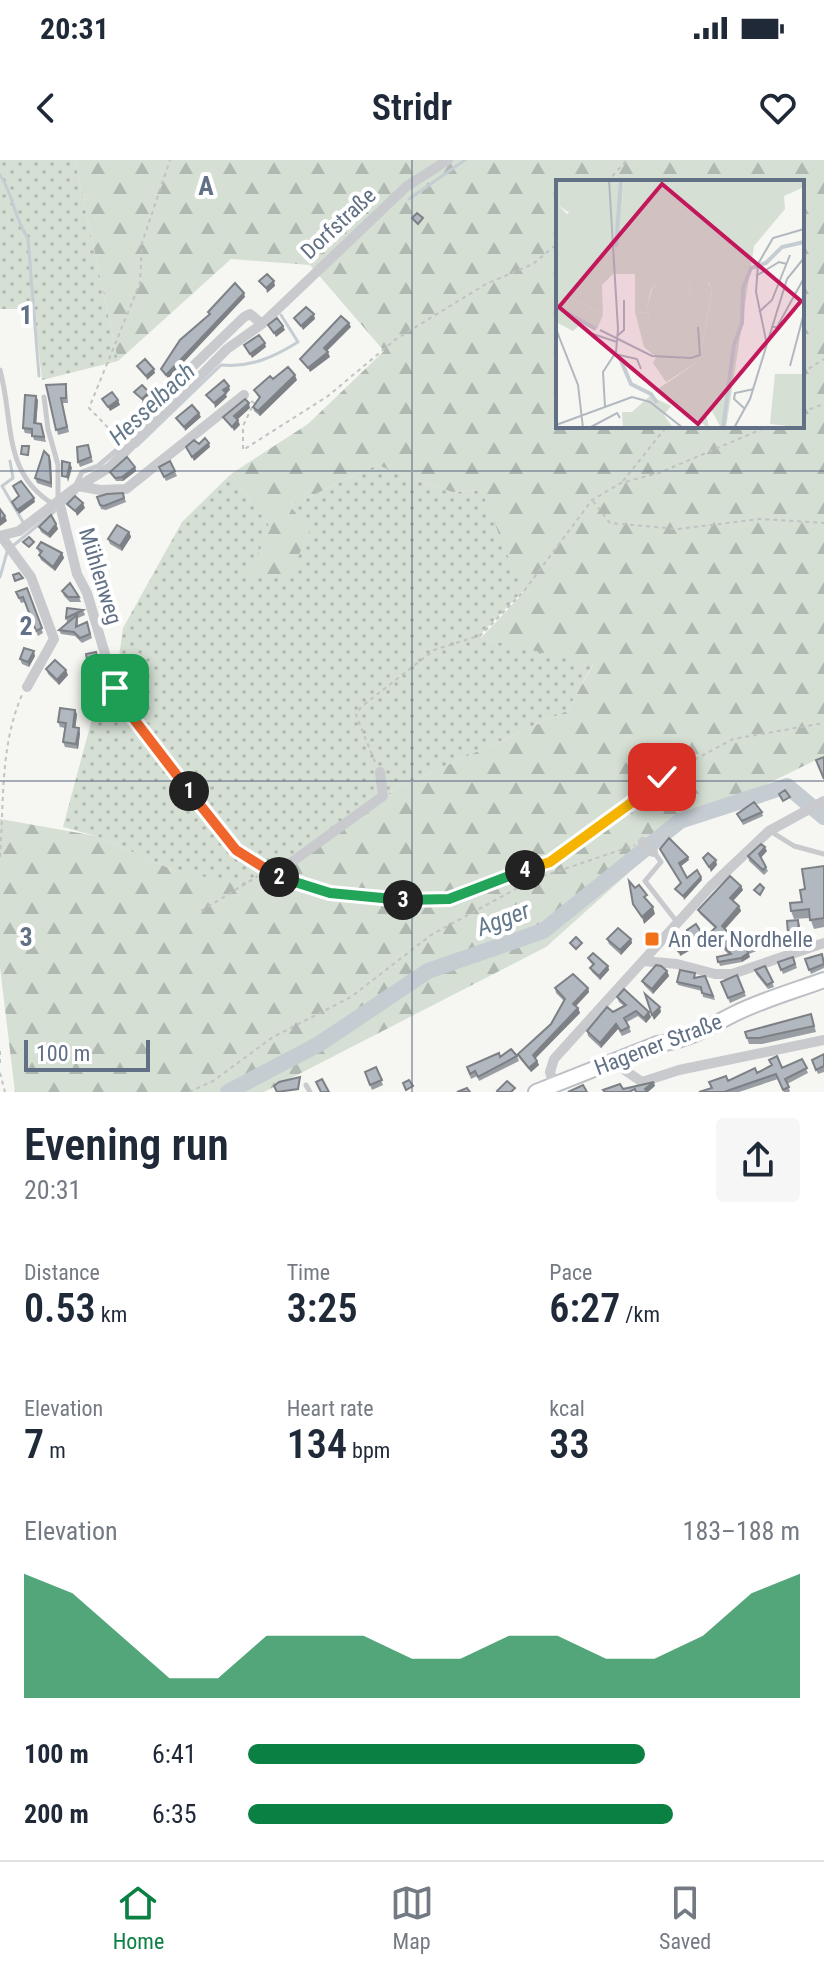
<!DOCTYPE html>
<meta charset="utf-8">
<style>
:root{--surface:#fff;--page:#f6f6f7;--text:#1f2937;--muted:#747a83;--line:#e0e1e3;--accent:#0b8043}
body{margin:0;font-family:"Roboto Condensed",sans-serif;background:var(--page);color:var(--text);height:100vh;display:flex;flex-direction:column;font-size:30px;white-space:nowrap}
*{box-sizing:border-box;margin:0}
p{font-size:26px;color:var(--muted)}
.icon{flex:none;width:44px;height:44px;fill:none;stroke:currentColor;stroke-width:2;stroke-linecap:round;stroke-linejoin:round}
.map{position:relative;height:932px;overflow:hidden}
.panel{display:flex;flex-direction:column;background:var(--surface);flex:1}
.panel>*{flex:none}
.scale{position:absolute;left:24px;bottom:20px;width:126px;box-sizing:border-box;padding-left:8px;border:4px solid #627086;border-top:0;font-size:22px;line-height:28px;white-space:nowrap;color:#627086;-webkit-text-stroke:6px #fff;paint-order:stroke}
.pin{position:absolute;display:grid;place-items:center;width:68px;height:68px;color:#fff;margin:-34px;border-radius:16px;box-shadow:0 4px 12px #0006}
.km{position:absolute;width:40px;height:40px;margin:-20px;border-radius:50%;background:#222;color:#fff;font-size:22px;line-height:40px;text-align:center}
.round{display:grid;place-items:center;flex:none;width:84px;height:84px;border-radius:8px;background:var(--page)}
.headline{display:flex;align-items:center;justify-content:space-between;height:136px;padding:0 24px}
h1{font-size:44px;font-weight:600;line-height:60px}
.metrics{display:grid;grid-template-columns:repeat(3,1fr);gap:12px;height:136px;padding:8px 24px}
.metrics div{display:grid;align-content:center}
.metrics b{font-size:40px;font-weight:600}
.metrics small{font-size:22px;font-weight:400}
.metrics p{font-size:22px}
.chart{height:224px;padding:16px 24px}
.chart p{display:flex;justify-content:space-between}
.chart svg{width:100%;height:144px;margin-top:8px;fill:var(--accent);opacity:.7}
ul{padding:0 24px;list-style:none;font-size:26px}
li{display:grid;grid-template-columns:128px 96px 1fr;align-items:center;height:60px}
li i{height:20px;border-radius:10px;background:var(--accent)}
.status{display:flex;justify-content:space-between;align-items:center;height:56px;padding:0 40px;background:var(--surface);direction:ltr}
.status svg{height:22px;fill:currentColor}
header{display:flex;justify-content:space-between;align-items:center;height:104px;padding:0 24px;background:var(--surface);font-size:36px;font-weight:600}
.menu{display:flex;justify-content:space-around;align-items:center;height:112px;border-top:2px solid var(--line);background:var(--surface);font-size:22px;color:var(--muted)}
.menu a{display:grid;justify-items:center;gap:4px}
.menu .active{color:var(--accent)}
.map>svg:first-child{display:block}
.green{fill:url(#green-dots)}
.forest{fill:url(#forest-firs);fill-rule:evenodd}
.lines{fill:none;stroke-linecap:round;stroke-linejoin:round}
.stream{stroke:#c5cdd3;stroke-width:3}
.river{stroke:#c5cdd3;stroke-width:16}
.secondary-casing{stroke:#bcbfc4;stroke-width:18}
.path{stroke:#c0c2c4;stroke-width:2;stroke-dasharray:4 4;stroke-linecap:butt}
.lane{stroke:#c8cace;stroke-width:5}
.street{stroke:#c8cace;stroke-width:10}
.secondary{stroke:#fff;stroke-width:14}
.wall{fill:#999ea4}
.shaded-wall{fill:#7d8186}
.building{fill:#b2b8bf;stroke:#7d8186;stroke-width:2}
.split-1-casing{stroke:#fff;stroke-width:16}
.split-2-casing{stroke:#fff;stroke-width:16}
.split-3-casing{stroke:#fff;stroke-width:16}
.split-4-casing{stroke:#fff;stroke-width:16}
.split-5-casing{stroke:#fff;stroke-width:16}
.split-6-casing{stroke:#fff;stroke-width:16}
.split-1{stroke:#f0652b;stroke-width:10}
.split-2{stroke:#f0652b;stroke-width:10}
.split-3{stroke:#22a559;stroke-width:10}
.split-4{stroke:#22a559;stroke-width:10}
.split-5{stroke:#f5b400;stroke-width:10}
.split-6{stroke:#f5b400;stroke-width:10}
.grid{fill:none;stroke:#627086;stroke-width:2;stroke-opacity:0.55}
.poi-dot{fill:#f27217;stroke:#fff;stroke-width:3}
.labels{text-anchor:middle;stroke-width:8;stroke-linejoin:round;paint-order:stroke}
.street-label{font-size:22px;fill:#627086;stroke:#fff}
.poi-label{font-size:22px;fill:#627086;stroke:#fff;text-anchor:start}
.water-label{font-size:24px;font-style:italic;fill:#63788a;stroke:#fff}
.inset-river{fill:none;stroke:#c5cdd3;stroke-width:4}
.inset-road{fill:none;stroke:#b2b8c0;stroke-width:2}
.view{fill:#c2185b;fill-opacity:0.15;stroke:#c2185b;stroke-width:4}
.inset-edge{fill:none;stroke:#627086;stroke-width:4}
.grid-label{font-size:26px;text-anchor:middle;font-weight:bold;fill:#627086;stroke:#fff;stroke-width:8;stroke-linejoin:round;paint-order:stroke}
</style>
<div class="status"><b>20:31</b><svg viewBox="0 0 49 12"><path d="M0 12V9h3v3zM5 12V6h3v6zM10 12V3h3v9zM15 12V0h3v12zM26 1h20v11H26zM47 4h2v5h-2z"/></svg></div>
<header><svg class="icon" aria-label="back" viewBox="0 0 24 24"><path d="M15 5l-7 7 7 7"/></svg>Stridr<svg class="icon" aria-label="heart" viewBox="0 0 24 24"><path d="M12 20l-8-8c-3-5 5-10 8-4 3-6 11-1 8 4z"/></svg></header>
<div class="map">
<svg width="824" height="932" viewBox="0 0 824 932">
<defs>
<pattern id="green-dots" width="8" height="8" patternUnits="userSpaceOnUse" patternTransform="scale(2)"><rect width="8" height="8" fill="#d5dfd3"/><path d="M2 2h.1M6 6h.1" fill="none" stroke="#b0b9b1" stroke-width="1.8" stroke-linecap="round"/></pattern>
<pattern id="forest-firs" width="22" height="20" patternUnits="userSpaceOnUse" patternTransform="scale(2)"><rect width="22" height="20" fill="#d5dfd3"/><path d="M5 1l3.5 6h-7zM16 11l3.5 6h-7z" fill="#b0b9b1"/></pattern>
</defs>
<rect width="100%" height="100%" fill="#f6f6f2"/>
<path class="green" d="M0,0H75L118,201L42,220L34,149H0Z
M377,305L452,332L482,330L523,431L481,474V478L593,504L567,551L395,629L278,710L265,709L236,689L115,525L123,468L182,362L231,314L271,368L290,346Z
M124,548L212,664L269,713L251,728L173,710L96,676L63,667L93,555Z"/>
<path class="forest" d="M75,0H824V596L680,667L546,787L264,932H15L0,807V659L96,676L173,710L251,727L269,713L299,699L395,629L567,551L593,505L481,478L523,433L481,330L452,332L377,305L290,346L310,370L289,417L247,415L271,368L231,314L308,264L384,191L310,105L231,99L118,201ZM558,22H802V266H558Z"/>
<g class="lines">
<path class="stream" d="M0,15C14,35 14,59 28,78L39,216
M409,39L465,0
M137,286L221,205C250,208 274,197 298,182L281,155
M10,301L13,318L2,326L23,362
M63,344L76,333
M14,385L55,351
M0,417L7,392"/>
<path class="river" d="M228,932L319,884L428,811L543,771L680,661L787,626L824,657"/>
<defs>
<path id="secondary" d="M536,932L657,884C688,881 708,867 734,854C762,840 794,831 824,820"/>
</defs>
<use href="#secondary" class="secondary-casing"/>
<path class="path" d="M607,22L627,0
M802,213L824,199
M251,241L254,243L243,266V290L328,236L396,179L486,124L533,104L558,83
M802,252L824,244
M119,279L89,248L140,123L142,83L170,0
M623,321L667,266
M593,341L610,363L678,369L760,359L824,363
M375,602L356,555L361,547L434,490L481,475L524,431L592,340L621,323L659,313L769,266
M0,697C4,642 0,585 22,535
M535,719L635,685
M285,720L330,733L449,739L549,702
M201,751L258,716
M0,891V907
M0,913L5,932
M189,932L213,921L273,877L351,837L431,775L536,718L550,702L662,617L733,579L824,563"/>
<path class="lane" d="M0,210C14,261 2,313 53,344
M44,237L48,269L58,305V338
M74,329L82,312L98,306L124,284
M770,671L794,686L824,694
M654,692L661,702L645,721L677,762
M306,925L310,932"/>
<path class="street" d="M161,237L244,157L250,154L262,164
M78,326L100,330L126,329L244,235
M59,341L77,414L87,433L115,528L126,546L236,690L266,711L278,712L383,636L380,612
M0,376L19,371L74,329L110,307L227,189L262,164L407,26L448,0
M1,376L31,417L54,479L27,527
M643,682L653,692
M643,801L677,804L715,814H732L824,783
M619,899L626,911L642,922L679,910L824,880
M554,925L550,912L554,899L710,727L769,671L824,641"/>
<use href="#secondary" class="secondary"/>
</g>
<path class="wall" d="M273,219L297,220L260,256L254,251L253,247L259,238L254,230Z
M46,225L67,229L68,243H62L69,272L58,275Z
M38,240L36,263L41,264L46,282L34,280L32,274L25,273L23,268Z
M88,285L93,302L80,307L78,302Z
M51,301L52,328L37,323L35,318Z
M170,301L177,316L166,321L159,307Z
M135,307L136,311L123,321H116L110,312Z
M123,333L126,342L106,350L101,349L97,337Z
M56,364L58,369L50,378L41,372L39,367Z
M129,372L131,377L122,391L110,384L108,379Z
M37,388L62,393L64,398L55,411L41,400L39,395L41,394L39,392Z
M102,390L104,395L95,405L86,398L84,394Z
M27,428L43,473L38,476L25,442L21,443L16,432Z
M62,431L79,437L81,442H70L64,436Z
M108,432V446L99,447L98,442Z
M83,450L85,455L78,458V466L87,462L92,478L82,483L75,476L61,474L59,470L67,462L66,458Z
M96,492L105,521L101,522L99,514L90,516L89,511Z
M35,496L29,507L22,504L20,499Z
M46,509L68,515L59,525L48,514Z
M77,554L75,567L80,573L78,589L65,587L63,582L65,568L60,567L58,562Z
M762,652L763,656L743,665L737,654Z
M767,691L761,698L768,711L764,715L749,701L748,696Z
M824,706V767L814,769L810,758L794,759L791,751L802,742L805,729Z
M741,726L743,730L733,741L739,746L741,751L725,769L739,784L754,779L759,790L749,794L750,797L742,802L720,806L717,797L729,795L712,777L711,772L715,768L700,754L698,750Z
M798,760L800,765V777L790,778L788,773Z
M607,779H631L632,783L621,795L609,784Z
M793,797L797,808L783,814L778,802Z
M588,798L608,806L609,810L600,820L592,812L590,808L593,805L590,802Z
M805,799L824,800V808L811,814Z
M765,806L774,827L768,829L756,814L755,810Z
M667,811L669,816L653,834L644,825L642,821Z
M737,815L746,836L730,843L721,822Z
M705,816L715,840L703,837L702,831L678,825L677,822Z
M555,828H588L589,832L576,846L578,848L580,853L535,898L539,905L531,912L519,898L518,894L551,864L564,841L556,833Z
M617,837L651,857L646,863L638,856L627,862L631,872L622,876L618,869L601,888L588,876L587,871L613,852L624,846L619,842Z
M811,854L816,872L762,884H749L747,878Z
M824,894V912L818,914L812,900Z
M517,896L519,901L479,921L477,916L471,919L467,907L500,897Z
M802,899L808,913L787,924L790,931L789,932H784L778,919L739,932H699L728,921L757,913L771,906L782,908Z
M376,907L383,925L372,930L365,912Z"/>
<path class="shaded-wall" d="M274,121L275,126L267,133L266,128Z
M244,133L245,137L168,219L166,215Z
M314,154L315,159L303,170L301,166Z
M349,163L351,167L326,192L324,188Z
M283,166L285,170L276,177L274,173Z
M265,183L266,187L252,198L250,194Z
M328,192L330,197L310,212L308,208Z
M154,209L155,213L147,220L146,216Z
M295,215L297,220L260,256L258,251Z
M229,226L230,230L226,234L227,237L215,248L214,243L223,230Z
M149,232L151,237L143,244L142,239Z
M36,236L38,240L36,268L34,263Z
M118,240L120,245L110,251L108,247Z
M249,243L250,248L236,261L234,256Z
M199,253L201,257L185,271L184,267Z
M238,260L240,265L234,271L232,267Z
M209,283L210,287L194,301L192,297Z
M49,296L51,301L52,328L51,323Z
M70,303L72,308L68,322L67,317Z
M135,307L136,311L123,321L122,317Z
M34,338L35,342L19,354L17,350Z
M83,343L85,348L77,356L75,351Z
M5,356L7,361L0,366V360Z
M56,364L58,369L50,378L48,374Z
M129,372L131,377L122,391L120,386Z
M102,390L104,395L95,405L93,401Z
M62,393L64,398L55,411L53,407Z
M34,491L35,496L29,507L28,502Z
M66,510L68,515L59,525L57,520Z
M75,550L77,554L75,572L73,567Z
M79,568L80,573L78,589L76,584Z
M765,687L767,691L760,698L759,694Z
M688,697L689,700L680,707L679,703Z
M716,700L717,705L711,712L709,707Z
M701,717L702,720L684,740L683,736Z
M741,726L743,730L732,742L730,738Z
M739,746L741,751L724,770L722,766Z
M653,747L655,754L644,764L642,757Z
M703,775L705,780L696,786L694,781Z
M631,779L632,783L621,795L620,790Z
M687,786L689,791L680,796L679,792Z
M748,793L750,797L742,802L741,798Z
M608,806L609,810L600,820L599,816Z
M667,811L669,816L653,834L652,829Z
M588,828L589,832L574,848L573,844Z
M660,847L661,852L654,860L652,855Z
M578,848L580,853L534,900L533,895Z
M649,852L651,857L646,863L644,858Z
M616,864L618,869L601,888L600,883Z
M537,901L539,905L531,912L529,908Z
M654,922L655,926L648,932H646L645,929Z"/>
<path class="building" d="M417,53L423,58L418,64L412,58Z
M267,114L274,121L266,128L259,121Z
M235,123L244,133L166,215L161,209L180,180L210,154L208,152Z
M306,147L314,154L301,166L294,158Z
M341,156L349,163L324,188L328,192L308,208L300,199Z
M277,158L283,166L274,173L268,165Z
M259,175L265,183L250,194L244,185Z
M145,199L154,209L146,216L137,206Z
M288,207L295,215L258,251L253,247L260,237L254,230L270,216L273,219Z
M224,220L229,226L223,230L226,233L214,243L206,235Z
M66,224V238H61L67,267L56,270L46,225Z
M142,225L149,232L142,239L134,232Z
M112,232L118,240L108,247L102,239Z
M25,235L36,236L34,263L41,264L44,277L32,276V269L23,268Z
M245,239L249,243L234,256L238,260L232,267L223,257Z
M192,245L199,253L184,267L176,258Z
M205,278L209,283L192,297L186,287L194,280L199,284Z
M88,285L91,297L78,302L77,287Z
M22,286H29L28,295L21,294Z
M44,291L49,296L51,323L35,318Z
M127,297L135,307L122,317L115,318L110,312Z
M62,301L70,303L67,317L62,316Z
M170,301L175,311L164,317L159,307Z
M21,321L34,338L17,350L12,342L19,336L13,326Z
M123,333L124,338L104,346L100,345L97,337L107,334Z
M75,336L83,343L75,351L67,344Z
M0,349L5,356L0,360Z
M51,355L56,364L48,374L39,367Z
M117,365L129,372L120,386L108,379Z
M29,377L34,382L29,387L23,382Z
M41,382L62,393L53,407L39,395L42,391L37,388Z
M93,383L102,390L93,401L84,394Z
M19,413L23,418L15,421L13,415Z
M70,423L79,437H68L62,431Z
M95,427H106L107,441L98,442Z
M27,428L42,468L36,471L23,437L19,438L16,432Z
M67,448L83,450L66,458Z
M77,455L76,467L87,462L90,474L80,478L74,472L59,470Z
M110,457L111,465H105L103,458Z
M24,488L34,491L28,502L20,499Z
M96,492L103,517H99L100,510L89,511L86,494Z
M55,500L66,510L57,520L46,509Z
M60,548L75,550L73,567L79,568L76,584L63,582L66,563L58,562Z
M824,597V619L816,600Z
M785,630L790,637L783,641L779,634Z
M754,642L762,652L742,661L737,654Z
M669,678L688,697L679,703L687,718L697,710L701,717L683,736L675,729L681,723L660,689Z
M761,684L765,687L759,694L766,707L763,710L748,696Z
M708,693L716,700L709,707L703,698Z
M824,706V758L810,760L809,749L791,751L790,743L802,742L800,730L805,729L802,709Z
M730,716L741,726L730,738L739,746L722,766L739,784L754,779L757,785L747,790L748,793L741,798L718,802L717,797L731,794L711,772L716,767L698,750Z
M629,721L635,728L639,725L647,735L644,737L653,747L642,757L633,744Z
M760,724L764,728L760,735L754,730Z
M798,760L799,773H788L787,761Z
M696,764L703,775L694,781L687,770Z
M618,768L631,779L620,790L607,779Z
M675,775L687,786L679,792L669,782Z
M576,777L582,783L576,789L570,783Z
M593,793L608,806L599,816L590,808L594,804L588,798Z
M822,794L824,804L809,810L805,799Z
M793,797L795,804L781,810L778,802Z
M656,805L661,806L667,811L652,829L642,821Z
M765,806L773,822L767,825L755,810Z
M680,810L695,813L694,818L705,816L713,836L702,833L701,827L677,822Z
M573,814L588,828L573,844L578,848L533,895L537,901L529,908L518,894L551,864L565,839L555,828Z
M737,815L744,832L728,838L721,822Z
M624,829L649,852L644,858L636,851L624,858L629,867L621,871L616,864L600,883L587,871L607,847L613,852L626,845L617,837Z
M645,834L660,847L652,855Z
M811,854L814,866L759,878H747L745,872Z
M511,889L517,896L478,917L475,911L470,914L467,907L499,893L500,897Z
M824,894V906L816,910L812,900Z
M777,896L782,908L802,899L807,908L785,919L789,927L783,930L776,914L724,932H699L712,928L709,922L726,916L728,921L755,908L757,913L772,905L769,900Z
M376,907L382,920L370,925L365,912Z
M300,917L298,929L277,932L274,926L279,922Z
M322,919L329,932H321L316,922Z
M409,920L413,926L406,930L403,923Z
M507,921L515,928L511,932H498L497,931Z
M654,922L645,929L647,932H636L635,929L629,932H605L603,930L620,924L623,929Z
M583,925L587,932H568Z
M467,928L470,932H457Z"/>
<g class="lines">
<defs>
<path id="split-1" d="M115,528L130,554L189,631"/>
<path id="split-2" d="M189,631L236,690L279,717"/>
<path id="split-3" d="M279,717L330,733L403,740"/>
<path id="split-4" d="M403,740L449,739L525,710"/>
<path id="split-5" d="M525,710L550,702L631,643"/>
<path id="split-6" d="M631,643L662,617"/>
</defs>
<use href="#split-1" class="split-1-casing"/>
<use href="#split-2" class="split-2-casing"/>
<use href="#split-3" class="split-3-casing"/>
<use href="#split-4" class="split-4-casing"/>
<use href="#split-5" class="split-5-casing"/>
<use href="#split-6" class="split-6-casing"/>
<use href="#split-1" class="split-1"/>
<use href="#split-2" class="split-2"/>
<use href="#split-3" class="split-3"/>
<use href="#split-4" class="split-4"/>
<use href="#split-5" class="split-5"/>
<use href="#split-6" class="split-6"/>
</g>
<path class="grid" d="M412,0V932M0,311H824M0,621H824"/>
<rect class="poi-dot" x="644" y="771" width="16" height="16" rx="4"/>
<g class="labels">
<g class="street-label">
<text transform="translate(338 63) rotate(-43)" y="8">Dorfstraße</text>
<text transform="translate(101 416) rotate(73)" y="8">Mühlenweg</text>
<text transform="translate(658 884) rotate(-21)" y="8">Hagener Straße</text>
</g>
<g class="poi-label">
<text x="668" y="787">An der Nordhelle</text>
</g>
<g class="water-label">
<text transform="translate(152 244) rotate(-43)" y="8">Hesselbach</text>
<text transform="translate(503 759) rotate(-21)" y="8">Agger</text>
</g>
</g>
<g transform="translate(556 20)">
<rect width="248" height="248" fill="#f6f6f2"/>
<path d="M68,0L65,30L30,26L31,40L26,41L3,26L4,13L24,3ZM112,96L133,103L134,115L152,102L156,111L143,181L110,202L97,183L100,177L88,167L79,132L92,133L95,141L91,127L96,109ZM0,109L47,135L41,149L29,141L17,151L0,142Z" fill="#d5dfd3"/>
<path d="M0,0H42L4,13L3,26L11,34L19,29L27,41L30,25L65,30L68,0H248V7L228,16L229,29L198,66L170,248H165L156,231L150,234L153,248L99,211L143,181L156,112L153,102L134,115L133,103L112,97L95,109L91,127L101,136L96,142L92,133L79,132V94H57L46,105L47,135L0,109ZM248,187V248L214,244L219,194H246ZM94,216L115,226L108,235L117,248H67L66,232H76Z" fill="#d5dfd3"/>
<path class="inset-river" d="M60,67L65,0M0,127L40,149M63,176L75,204L95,214L101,223M167,248L178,165L186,143L187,108L195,88L210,83L226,67L248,62"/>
<path class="inset-road" d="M200,96L223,82L231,84M203,132L216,120L234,75M215,147H221L248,98M0,149L22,205L27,248M44,150L96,176L135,178L144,175L142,147M34,153L61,162M61,156L68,150V120M210,160L200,112L202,84L217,58L248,49M59,174L81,179L85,189M234,186L248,133M49,227L47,192L60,172L62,149L53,0M189,229L178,219L179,213L198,209M0,245L76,217L94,222L127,248M33,248L61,233L64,238M178,248L194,219L231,99L248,78"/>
<path class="view" d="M106,4L245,121L142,244L3,127Z"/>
<rect width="248" height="248" class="inset-edge"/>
</g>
<g class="grid-label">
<text x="206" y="35">A</text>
<text x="26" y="164">1</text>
<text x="26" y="475">2</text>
<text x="26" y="786">3</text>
</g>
</svg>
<div class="scale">100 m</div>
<div class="pin" style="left:115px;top:528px;background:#1e9e55"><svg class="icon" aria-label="arrive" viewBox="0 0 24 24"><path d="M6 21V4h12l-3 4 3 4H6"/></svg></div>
<div class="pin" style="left:662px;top:617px;background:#d93025"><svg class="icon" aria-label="check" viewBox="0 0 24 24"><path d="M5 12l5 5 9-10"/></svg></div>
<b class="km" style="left:189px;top:631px">1</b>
<b class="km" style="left:279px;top:717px">2</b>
<b class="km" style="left:403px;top:740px">3</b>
<b class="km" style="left:525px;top:710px">4</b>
</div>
<section class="panel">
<div class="headline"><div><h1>Evening run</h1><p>20:31</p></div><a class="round"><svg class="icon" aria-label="share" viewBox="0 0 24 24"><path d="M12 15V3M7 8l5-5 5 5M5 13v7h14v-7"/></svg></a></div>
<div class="metrics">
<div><p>Distance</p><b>0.53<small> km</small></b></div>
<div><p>Time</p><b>3:25</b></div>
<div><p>Pace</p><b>6:27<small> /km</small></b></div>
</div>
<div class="metrics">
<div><p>Elevation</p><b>7<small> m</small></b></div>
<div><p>Heart rate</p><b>134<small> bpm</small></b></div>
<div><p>kcal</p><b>33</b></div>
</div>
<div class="chart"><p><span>Elevation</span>183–188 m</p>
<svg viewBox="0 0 160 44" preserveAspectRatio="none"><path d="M0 44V6L10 12L20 25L30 38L40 38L50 25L60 25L70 25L80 32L90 32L100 25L110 25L120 32L130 32L140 25L150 12L160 6V44z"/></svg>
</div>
<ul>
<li><b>100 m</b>6:41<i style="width:72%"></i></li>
<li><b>200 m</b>6:35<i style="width:77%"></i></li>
</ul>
</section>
<nav class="menu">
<a class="active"><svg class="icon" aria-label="home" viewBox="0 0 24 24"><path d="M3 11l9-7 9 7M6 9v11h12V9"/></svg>Home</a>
<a><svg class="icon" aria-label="map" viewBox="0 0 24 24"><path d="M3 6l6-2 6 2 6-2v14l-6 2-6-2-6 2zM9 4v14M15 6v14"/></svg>Map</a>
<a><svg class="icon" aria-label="saved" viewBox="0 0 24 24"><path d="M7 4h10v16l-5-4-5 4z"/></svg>Saved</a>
</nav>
